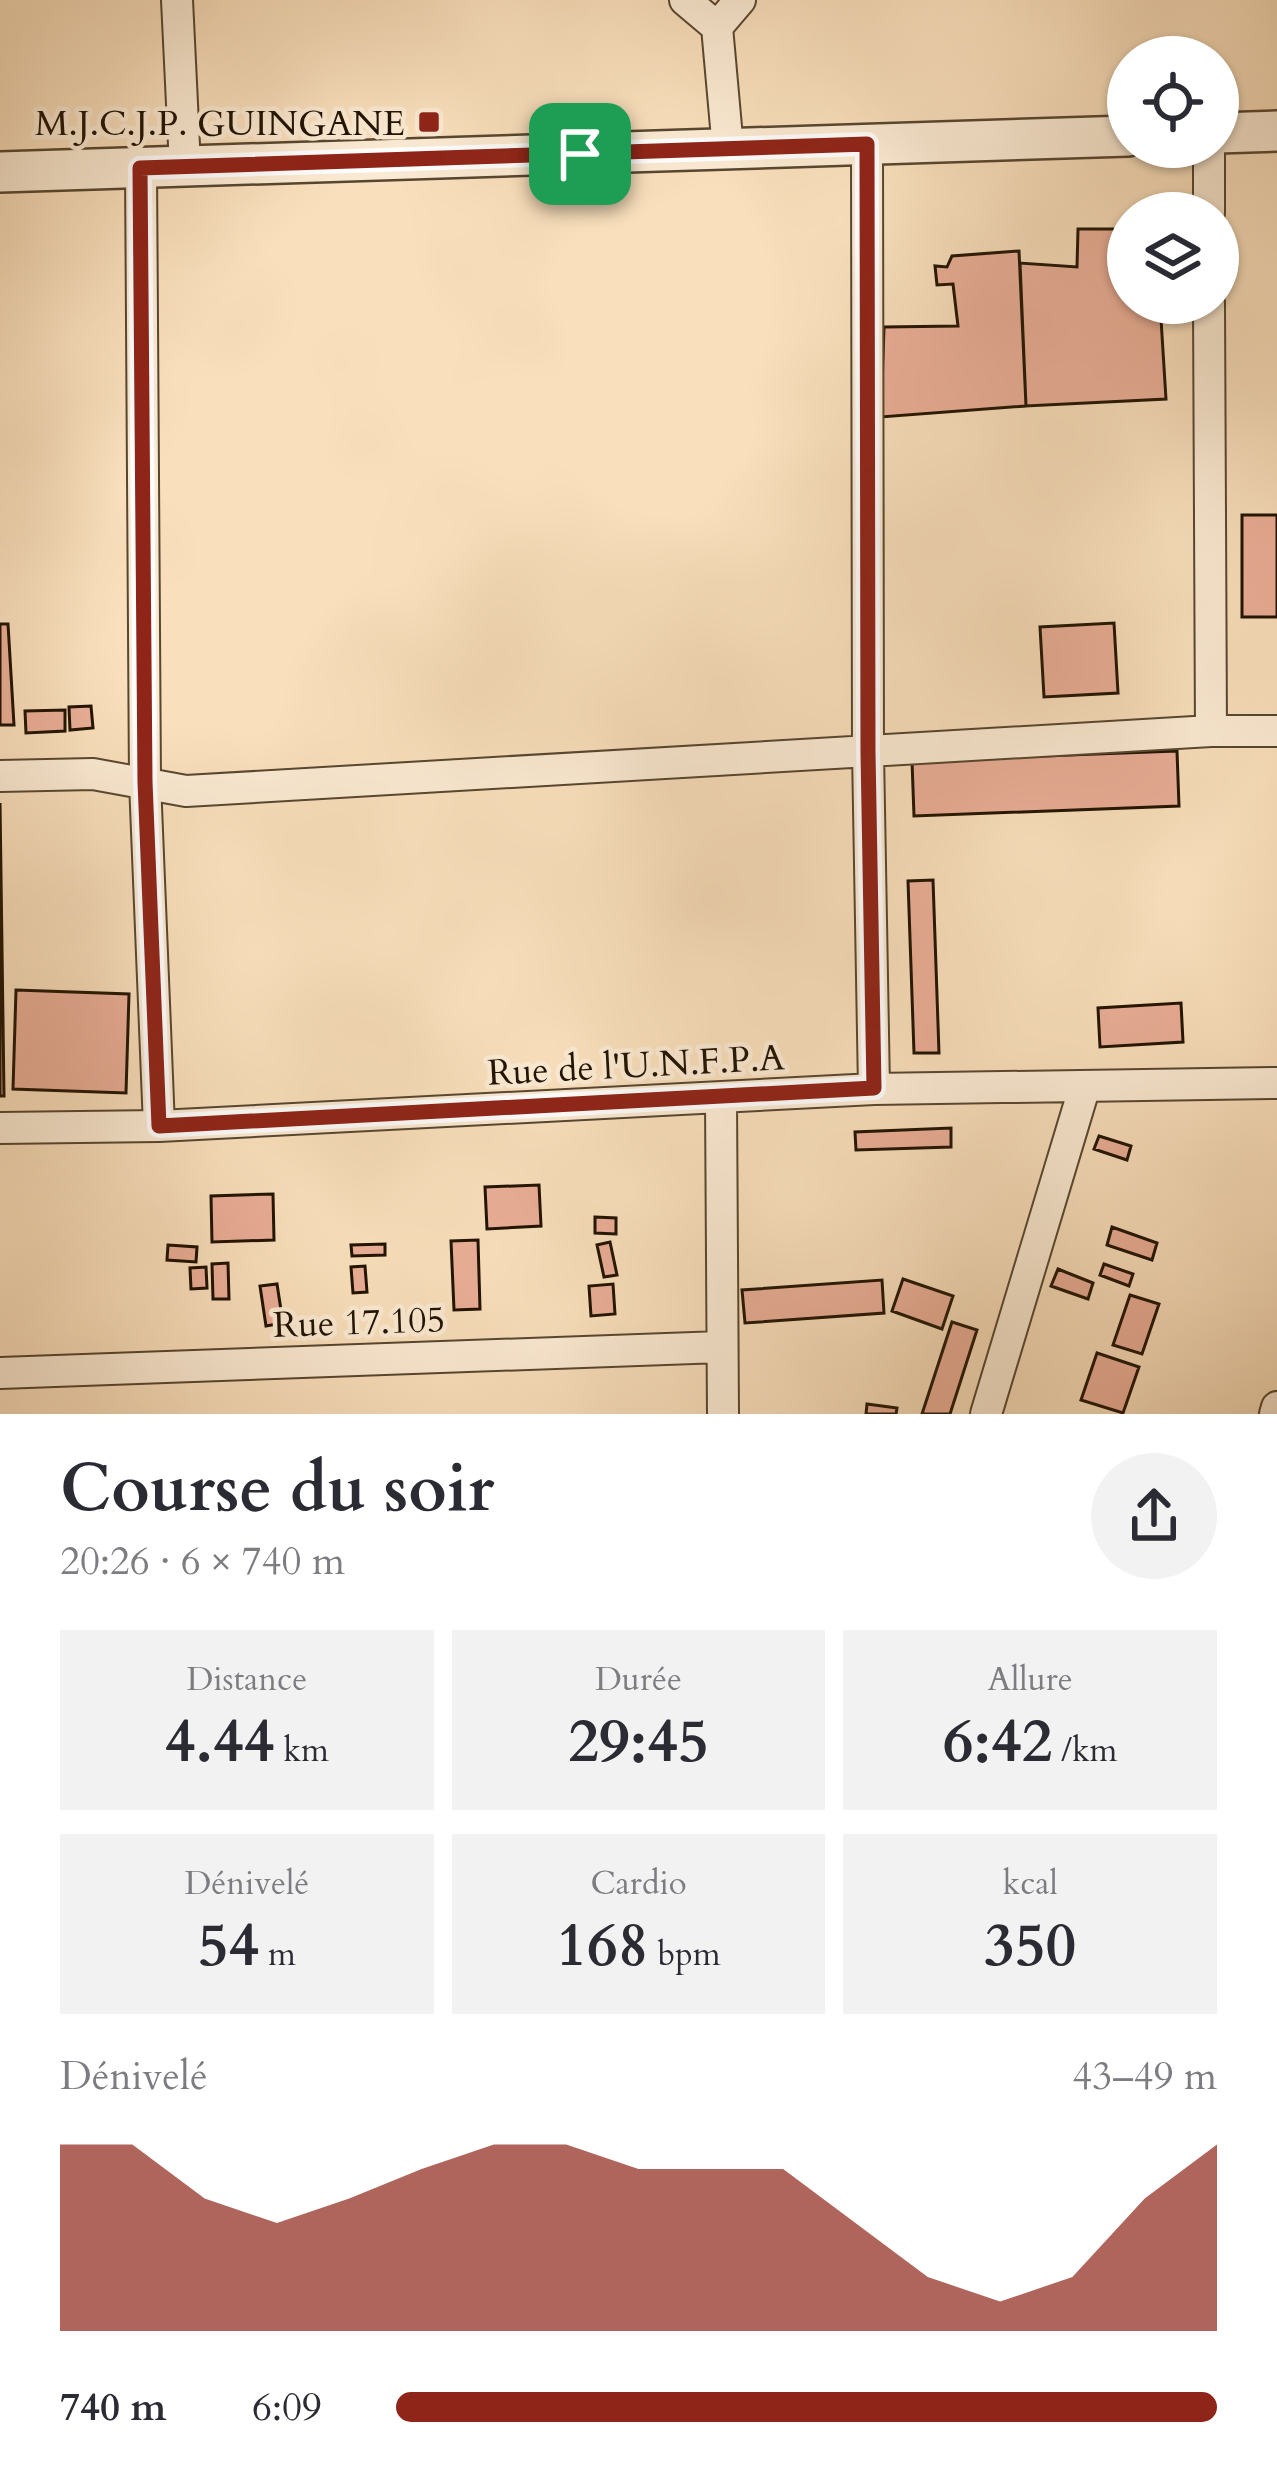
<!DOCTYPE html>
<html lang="fr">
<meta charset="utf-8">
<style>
:root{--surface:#fff;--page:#f2f2f3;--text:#2b2b33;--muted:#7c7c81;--accent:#8f2418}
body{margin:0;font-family:Cardo,serif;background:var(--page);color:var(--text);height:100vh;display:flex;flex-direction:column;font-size:45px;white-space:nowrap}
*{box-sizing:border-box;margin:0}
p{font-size:39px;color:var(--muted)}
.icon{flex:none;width:66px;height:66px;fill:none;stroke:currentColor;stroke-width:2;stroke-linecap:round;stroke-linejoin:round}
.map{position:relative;height:1414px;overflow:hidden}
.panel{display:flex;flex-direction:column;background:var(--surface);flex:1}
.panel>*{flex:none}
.buttons{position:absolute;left:1107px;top:36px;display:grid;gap:24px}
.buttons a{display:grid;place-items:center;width:132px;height:132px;border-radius:50%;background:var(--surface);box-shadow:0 3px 9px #0004;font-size:60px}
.pin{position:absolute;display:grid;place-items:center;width:102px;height:102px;color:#fff;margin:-51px;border-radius:24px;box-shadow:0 6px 18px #0006}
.round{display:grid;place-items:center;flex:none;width:126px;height:126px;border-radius:63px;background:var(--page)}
.headline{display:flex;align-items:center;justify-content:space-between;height:204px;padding:0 60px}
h1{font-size:66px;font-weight:700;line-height:90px}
.figures{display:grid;grid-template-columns:repeat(3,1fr);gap:18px;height:204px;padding:12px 60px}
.figures div{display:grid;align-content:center;border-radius:0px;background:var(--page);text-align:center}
.figures b{font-size:60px;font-weight:700}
.figures small{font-size:33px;font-weight:400}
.figures p{font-size:33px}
.chart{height:336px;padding:24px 60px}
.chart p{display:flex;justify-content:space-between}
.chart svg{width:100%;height:216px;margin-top:12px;fill:var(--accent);opacity:.7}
ul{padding:0 60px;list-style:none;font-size:39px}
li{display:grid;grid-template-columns:192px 144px 1fr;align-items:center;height:90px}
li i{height:30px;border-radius:15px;background:var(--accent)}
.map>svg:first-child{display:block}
.building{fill:#eaae97;stroke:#211302;stroke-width:3}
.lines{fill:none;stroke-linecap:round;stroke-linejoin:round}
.minor-casing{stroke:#574630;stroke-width:34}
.tertiary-casing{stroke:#574630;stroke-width:44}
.minor{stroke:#fbead3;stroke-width:30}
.tertiary{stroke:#fbead3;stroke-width:39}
.route-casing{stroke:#fff;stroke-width:24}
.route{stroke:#8f2418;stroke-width:15}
.poi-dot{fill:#8f2418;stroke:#fbead3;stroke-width:4.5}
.labels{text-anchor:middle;stroke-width:9;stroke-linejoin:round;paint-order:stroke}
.poi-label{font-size:36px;fill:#211302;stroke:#fbead3;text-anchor:end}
.street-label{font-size:36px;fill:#211302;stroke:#fbead3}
</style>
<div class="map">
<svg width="1277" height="1414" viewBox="0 0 1277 1414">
<rect width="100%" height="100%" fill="#f9dfbc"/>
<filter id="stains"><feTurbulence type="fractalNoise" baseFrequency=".00167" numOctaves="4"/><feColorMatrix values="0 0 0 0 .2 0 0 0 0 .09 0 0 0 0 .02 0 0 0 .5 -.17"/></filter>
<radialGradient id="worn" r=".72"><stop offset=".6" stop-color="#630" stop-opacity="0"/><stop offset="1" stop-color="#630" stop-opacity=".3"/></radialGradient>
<path class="building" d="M1078,229H1128V303H1160L1166,399L1026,406L1020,263L1077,267Z
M1019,251L1026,406L881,417L884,327L958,326L953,284L937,285L935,266L947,267L952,256Z
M1242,515H1277V617H1242Z
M1114,623L1118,693L1044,697L1040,627Z
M0,624H8L14,725H0Z
M91,706L93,728L70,730L69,707Z
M65,710V731L26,733L25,711Z
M1177,751L1179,806L914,816L912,761Z
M0,803L4,1096H0Z
M933,880L939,1053H914L908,881Z
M16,990L129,994L126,1093L13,1089Z
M1181,1003L1183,1042L1100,1047L1098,1008Z
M951,1128V1147L856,1150L855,1132Z
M1099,1136L1131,1146L1127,1160L1094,1149Z
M539,1185L541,1226L487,1229L485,1187Z
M273,1194L274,1240L212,1242L211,1196Z
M595,1217L616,1218V1234L595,1233Z
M1112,1227L1157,1243L1152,1260L1107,1245Z
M478,1240L480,1309L454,1310L451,1241Z
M610,1242L617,1275L604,1277L597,1245Z
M385,1244V1255L352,1256L351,1245Z
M168,1245L197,1247L196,1262L167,1260Z
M228,1263L229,1299H213L212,1264Z
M1104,1264L1133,1274L1129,1286L1100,1275Z
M365,1266L367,1292L353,1293L351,1267Z
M206,1267L207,1288L191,1289L190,1268Z
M1058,1269L1093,1283L1088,1299L1051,1286Z
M903,1279L953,1296L942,1329L892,1311Z
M882,1280L884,1313L745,1323L742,1290Z
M277,1284L283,1323L266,1326L260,1286Z
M613,1284L615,1314L591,1316L589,1286Z
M1130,1295L1159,1304L1142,1354L1113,1345Z
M952,1322L977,1330L950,1414H922Z
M1097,1353L1139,1367L1123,1413L1081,1400Z
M867,1404L897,1408L896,1414H866Z"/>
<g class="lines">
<defs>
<path id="minor" d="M177,0L185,166
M685,0L717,27L728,149
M717,27L740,0
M867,144L868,752L874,1089
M1209,147V213
M141,168L145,782L159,1126
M1209,303L1211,731
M0,776L93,774L186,791L1211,731H1277
M721,1099L723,1414
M0,1128L159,1126L874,1089L1277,1083
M0,1373L721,1347
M986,1414L1084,1089
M1275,1414L1277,1407"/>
<path id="tertiary" d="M1218,133L1277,131
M0,172L1128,136"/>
</defs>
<use href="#minor" class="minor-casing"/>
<use href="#tertiary" class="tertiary-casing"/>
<use href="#minor" class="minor"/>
<use href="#tertiary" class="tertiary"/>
</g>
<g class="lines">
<defs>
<path id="route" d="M867,144L868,752L874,1088L159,1126L145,782L140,168Z"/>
</defs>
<use href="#route" class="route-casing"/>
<use href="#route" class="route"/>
</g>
<rect class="poi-dot" x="417" y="110" width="24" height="24" rx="6"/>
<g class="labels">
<g class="poi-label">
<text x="405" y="135">M.J.C.J.P. GUINGANE</text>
</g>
<g class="street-label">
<text transform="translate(636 1064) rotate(-3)" y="13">Rue de l'U.N.F.P.A</text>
<text transform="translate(359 1321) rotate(-2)" y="13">Rue 17.105</text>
</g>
</g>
<rect width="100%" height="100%" filter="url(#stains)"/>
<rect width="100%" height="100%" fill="url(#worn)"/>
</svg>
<div class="buttons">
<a><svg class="icon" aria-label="locate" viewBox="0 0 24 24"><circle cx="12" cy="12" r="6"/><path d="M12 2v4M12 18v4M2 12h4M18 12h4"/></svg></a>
<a><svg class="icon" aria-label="layers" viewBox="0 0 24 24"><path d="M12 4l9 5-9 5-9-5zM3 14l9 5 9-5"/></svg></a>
</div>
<div class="pin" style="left:580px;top:154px;background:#1e9e55"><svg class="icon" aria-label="arrive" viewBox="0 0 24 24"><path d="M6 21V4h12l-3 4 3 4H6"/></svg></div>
</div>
<section class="panel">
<div class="headline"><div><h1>Course du soir</h1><p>20:26 · 6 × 740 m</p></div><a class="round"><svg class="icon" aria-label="share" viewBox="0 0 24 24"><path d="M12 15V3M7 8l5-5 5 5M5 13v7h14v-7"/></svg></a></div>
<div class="figures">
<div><p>Distance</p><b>4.44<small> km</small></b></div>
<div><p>Durée</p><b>29:45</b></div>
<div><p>Allure</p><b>6:42<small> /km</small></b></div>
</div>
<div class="figures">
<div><p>Dénivelé</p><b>54<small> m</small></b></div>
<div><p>Cardio</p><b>168<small> bpm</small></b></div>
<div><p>kcal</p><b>350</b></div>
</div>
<div class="chart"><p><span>Dénivelé</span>43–49 m</p>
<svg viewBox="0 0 160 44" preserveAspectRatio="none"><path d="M0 44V6L10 6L20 17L30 22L40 17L50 11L60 6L70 6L80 11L90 11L100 11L110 22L120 33L130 38L140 33L150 17L160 6V44z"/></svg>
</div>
<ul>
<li><b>740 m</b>6:09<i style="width:100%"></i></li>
</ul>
</section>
